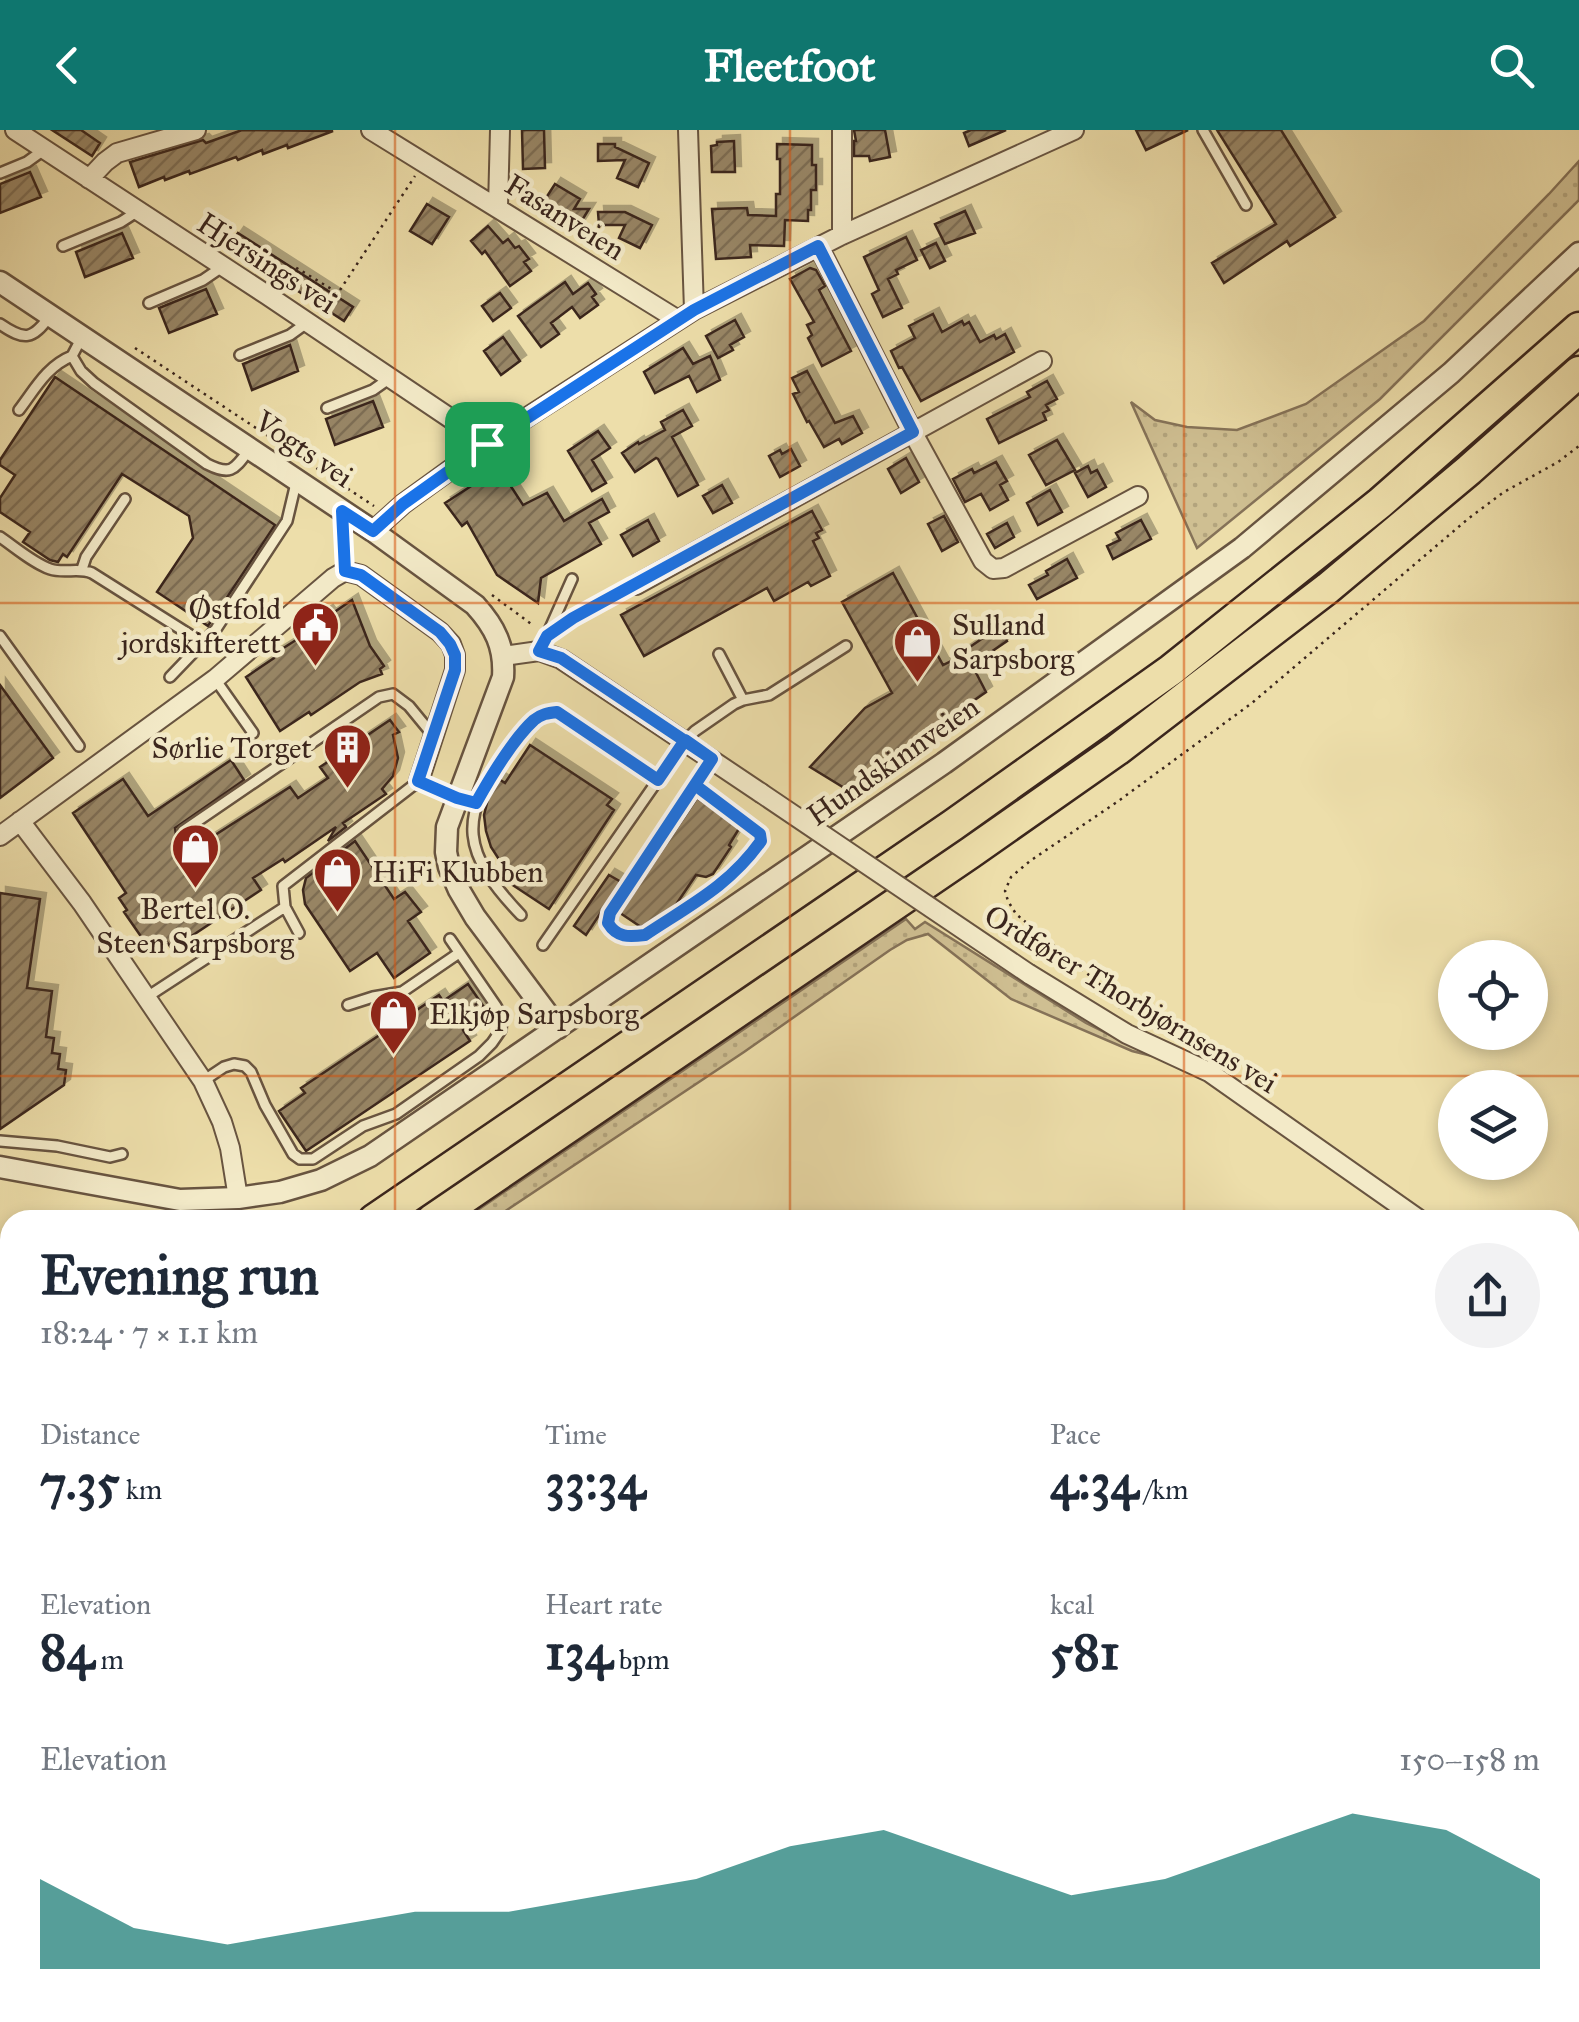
<!DOCTYPE html>
<meta charset="utf-8">
<style>
:root{--surface:#fff;--page:#f2f2f3;--text:#1f2937;--muted:#747a83;--accent:#0f766e}
body{margin:0;font-family:"IM FELL Great Primer",serif;background:var(--page);color:var(--text);height:100vh;display:flex;flex-direction:column;font-size:38px;white-space:nowrap}
*{box-sizing:border-box;margin:0}
p{font-size:32px;color:var(--muted)}
.icon{flex:none;width:55px;height:55px;fill:none;stroke:currentColor;stroke-width:2;stroke-linecap:round;stroke-linejoin:round}
.map{position:relative;flex:1;overflow:hidden}
.sheet{position:absolute;left:0px;top:1080px;width:1580px;height:812px;display:flex;flex-direction:column;background:var(--surface);border-radius:30px 30px 0 0;box-shadow:0 5px 15px #0003}
.sheet>*{flex:none}
.fabs{position:absolute;left:1438px;top:810px;display:grid;gap:20px}
.fabs a{display:grid;place-items:center;width:110px;height:110px;border-radius:50%;background:var(--surface);box-shadow:0 5px 15px #0003;font-size:50px}
.pin{position:absolute;display:grid;place-items:center;width:85px;height:85px;color:#fff;margin:-42px;border-radius:20px;box-shadow:0 5px 15px #0006}
.round{display:grid;place-items:center;flex:none;width:105px;height:105px;border-radius:52px;background:var(--page)}
.headline{display:flex;align-items:center;justify-content:space-between;height:170px;padding:0 40px}
h1{font-size:55px;font-weight:800;line-height:75px}
.stats{display:grid;grid-template-columns:repeat(3,1fr);gap:15px;height:170px;padding:10px 40px}
.stats div{display:grid;align-content:center}
.stats b{font-size:50px;font-weight:800}
.stats small{font-size:28px;font-weight:400}
.stats p{font-size:28px}
.chart{height:280px;padding:20px 40px}
.chart p{display:flex;justify-content:space-between}
.chart svg{width:100%;height:180px;margin-top:10px;fill:var(--accent);opacity:.7}
header{display:flex;justify-content:space-between;align-items:center;height:130px;padding:0 40px;background:var(--accent);color:#fff;font-size:45px;font-weight:800}
.map>svg:first-child{display:block}
.grass{fill:url(#grass-dots);stroke:#857258;stroke-width:2.5}
.forest{fill:url(#forest-crowns);stroke:#857258;stroke-width:2.5}
.building{fill:url(#building-hatch);stroke:#3b261d;stroke-width:2.5;filter:url(#shadow)}
.lines{fill:none;stroke-linecap:round;stroke-linejoin:round}
.service-casing{stroke:#685440;stroke-width:14}
.minor-casing{stroke:#685440;stroke-width:22}
.tertiary-casing{stroke:#685440;stroke-width:25}
.motorway-casing{stroke:#3b261d;stroke-width:35}
.path{stroke:#3b261d;stroke-width:2.5;stroke-dasharray:2.5 5;stroke-linecap:butt}
.service{stroke:#f3eac8;stroke-width:9}
.minor{stroke:#f3eac8;stroke-width:18}
.tertiary{stroke:#f3eac8;stroke-width:20}
.motorway{stroke:#eddeaa;stroke-width:30}
.minor-bridge-casing{stroke:#685440;stroke-width:22;stroke-linecap:butt}
.minor-bridge{stroke:#f3eac8;stroke-width:18}
.route-casing{stroke:#fff;stroke-width:20}
.route{stroke:#1a73e8;stroke-width:12}
.grid{fill:none;stroke:#d7540e;stroke-width:2.5;stroke-opacity:0.55}
.labels{text-anchor:middle;stroke-width:9;stroke-linejoin:round;paint-order:stroke}
.street-label{font-size:30px;fill:#3b261d;stroke:#f3eac8}
.poi-label{font-size:30px;fill:#3b261d;stroke:#f3eac8;text-anchor:start}
</style>
<header><svg class="icon" aria-label="back" viewBox="0 0 24 24"><path d="M15 5l-7 7 7 7"/></svg>Fleetfoot<svg class="icon" aria-label="search" viewBox="0 0 24 24"><circle cx="10" cy="10" r="6"/><path d="M15 15l6 6"/></svg></header>
<div class="map">
<svg width="1579" height="1892" viewBox="0 0 1579 1892">
<defs>
<pattern id="grass-dots" width="8" height="8" patternUnits="userSpaceOnUse" patternTransform="scale(2.5)"><rect width="8" height="8" fill="#cfbf92"/><path d="M2 2h.1M6 6h.1" fill="none" stroke="#b3a47d" stroke-width="1.8" stroke-linecap="round"/></pattern>
<pattern id="forest-crowns" width="20" height="18" patternUnits="userSpaceOnUse" patternTransform="scale(2.5)"><rect width="20" height="18" fill="#cfbf92"/><path d="M2 6a3 3 0 1 1 6 0M12 15a3 3 0 1 1 6 0" fill="none" stroke="#b3a47d"/></pattern>
<pattern id="building-hatch" width="6" height="6" patternUnits="userSpaceOnUse" patternTransform="scale(2.5)"><rect width="6" height="6" fill="#988666"/><path d="M-1 1l2-2M0 6l6-6M5 7l2-2" fill="none" stroke="#7d6d53"/></pattern>
<filter id="shadow"><feDropShadow dx="6" dy="-6" stdDeviation="0" flood-color="#0004"/></filter>
</defs>
<rect width="100%" height="100%" fill="#eddeaa"/>
<filter id="stains"><feTurbulence type="fractalNoise" baseFrequency=".002" numOctaves="4"/><feColorMatrix values="0 0 0 0 .2 0 0 0 0 .09 0 0 0 0 .02 0 0 0 .5 -.17"/></filter>
<radialGradient id="worn" r=".72"><stop offset=".6" stop-color="#630" stop-opacity="0"/><stop offset="1" stop-color="#630" stop-opacity=".3"/></radialGradient>
<path class="grass" d="M1579,31V70L1380,269L1197,418L1131,272L1155,290L1187,297L1237,300L1306,274L1424,191L1549,64Z
M906,789L915,799L925,792L1086,893L1152,926L1132,921L1011,869L928,804L907,810L890,820L744,922L492,1090H463Z"/>
<path class="forest" d="M1570,1716L1579,1718V1892H621L633,1882H1570Z"/>
<path class="building" d="M52,0H81L100,13L92,26Z
M242,0L333,1L288,18L287,15L263,24L262,20L238,30L236,27L190,44L189,41L165,50L164,47L139,57L130,32L203,10L206,13Z
M522,0H544L545,38L523,39Z
M854,0H885L890,27L870,31L869,26H854V11H856Z
M971,0H1006L969,16L964,3Z
M1136,0H1188L1146,20Z
M1217,0H1281L1335,87L1290,116L1287,111L1224,153L1212,133L1276,94Z
M734,11L735,42H712L711,16L717,15V12Z
M598,14H615V17L649,33L638,57L617,48L625,30L598,31Z
M777,14L812,15V35H816V60H811V80H808V91L785,90L784,116L750,115L751,127L716,129L712,79L747,78L748,85L776,86V64H780V29H777Z
M30,42L41,67L0,83V54Z
M555,54L580,69L574,79H589L576,100L542,80L551,79L553,76L544,71Z
M427,74L449,87L432,114L410,101Z
M965,81L975,103L945,114L935,94Z
M598,82H625L652,95L640,118L619,108L625,95H599Z
M488,96L503,113L508,109L515,118L519,116L529,129L524,132L531,141L510,156L485,121L482,124L471,111Z
M122,103L133,128L85,147L76,122Z
M238,103L353,177L344,191L229,116Z
M906,107L917,130L896,140L898,144L888,149L902,178L883,187L872,164L879,160L864,127Z
M936,113L945,131L930,138L921,120Z
M810,138L816,140L825,156L819,160L851,221L822,236L808,208L812,205L807,195L814,192L790,149Z
M565,152L573,164L588,153L596,164L592,167L598,175L580,188L572,177L551,193L559,204L541,217L518,186Z
M206,159L217,184L169,203L159,178Z
M500,163L511,178L493,191L482,176Z
M933,184L942,202L962,191L964,195L969,192L980,212L994,205L996,209L1005,204L1014,222L921,271L902,237L899,238L891,221L915,208L909,196Z
M735,190L744,207L730,215L733,220L718,228L706,206Z
M503,207L520,231L501,245L484,221Z
M290,215L298,241L252,260L243,234Z
M683,218L693,234L710,226L720,250L697,262L689,246L655,263L644,242Z
M807,241L835,293L853,286L862,303L842,314L839,309L824,317L809,291L807,292L793,264L799,262L792,248Z
M55,247L275,395L208,496L157,462L193,408L189,386L122,344L67,427L63,424L58,432L50,430L23,412L30,402L0,382V368L15,345L0,335V330Z
M1047,251L1057,269L1046,275L1049,280L1043,283L1046,290L999,313L987,289L1030,267L1027,262Z
M373,271L383,297L335,315L326,289Z
M683,280L692,296L672,307L698,355L678,366L658,329L656,328L635,342L622,323L638,312L639,314L665,300L661,292Z
M598,301L610,318L592,330L606,353L592,361L568,321Z
M1057,310L1075,340L1046,355L1029,325Z
M791,319L800,336L780,347L769,326L780,320L782,324Z
M906,328L919,352L901,363L888,339Z
M996,332L1007,351L1000,355L1008,370L990,380L981,364L965,372L953,349L972,339L974,343Z
M1088,336L1091,343L1097,340L1106,357L1088,367L1075,343Z
M499,338L523,375L547,363L564,391L602,369L609,382L589,393L601,414L541,448L538,473L497,445L467,392L462,396L445,373Z
M722,355L732,373L713,383L703,366Z
M1050,360L1062,382L1038,395L1027,373Z
M812,381L822,400L816,403L819,408L813,411L830,446L811,456L808,452L774,471L767,458L644,526L621,485Z
M944,386L958,412L942,421L928,394Z
M648,390L659,411L633,426L621,405Z
M1141,390L1151,409L1113,429L1107,416L1120,410L1116,403Z
M1007,393L1014,407L995,418L987,404Z
M1067,429L1077,448L1037,469L1029,455L1048,445L1046,441Z
M893,443L943,535L965,524L964,521L999,497L1007,511L972,535L986,562L846,659L810,637L865,578L892,563L842,472Z
M352,470L370,516L384,536L380,539L382,544L360,552L311,585L309,582L280,601L246,547L274,528V524L304,505L300,499L327,481L330,485Z
M0,555L53,628L0,668Z
M390,590L399,602L393,605L398,628L393,646L382,659L386,664L343,693L346,697L328,711L336,697L285,732L283,729L253,748L261,760L172,819L164,808L149,818L124,782L127,780L119,768L126,763L73,683L123,649L148,686L231,630L244,650L175,698L176,705L182,709L190,721L290,657L298,668L328,648L320,637Z
M530,615L612,669L607,675L614,680L549,779L511,754L516,746L500,731L491,717L486,701L484,685L488,669L499,649L505,653Z
M697,668L740,697L729,715L731,717L713,744L706,747L696,745L675,776L641,797L620,783Z
M355,711L394,769L405,762L421,782L408,791L430,823L394,848L377,823L350,841L305,774L303,760L306,748Z
M609,745L621,752L586,805L574,796Z
M0,763L40,769L27,858L52,861L46,907L54,908L52,923L60,924L58,939L66,940L64,955L0,999Z
M468,854L488,883L463,900L470,911L306,1021L279,981L305,963L301,958L439,865L443,871Z"/>
<g class="lines">
<defs>
<path id="service" d="M1203,0L1246,75
M0,43L27,32L45,19
M63,116L121,92L138,81
M149,173L203,150L222,137
M0,194C25,211 32,210 50,186
M240,225L290,205L308,192
M72,226L81,241L94,253L207,334C231,346 234,340 249,320
M327,278L373,260L390,248
M19,280C35,259 47,236 72,226L82,207
M0,407C16,418 33,433 50,439C65,444 78,437 92,443L203,513
M82,439L86,427L125,369
M547,505L572,449
M0,506L79,616
M719,524L743,570
M170,547L216,499L287,391L296,353
M215,549L253,603
M695,655L753,696L760,704L761,711C729,756 690,775 645,805C629,807 617,808 608,793L610,783L712,629
M183,701L379,567L393,564L409,576L432,604
M521,785C463,724 455,688 510,620C524,603 534,584 557,583L658,650
M299,803L285,777L283,756L419,651L457,668L476,673
M543,815L685,611L695,601L734,574L743,570L769,565L846,516
M147,867L285,777
M348,875L373,867L402,862L459,823
M203,951L224,937L234,934L245,936L251,942L265,975L293,1024L300,1029H313L363,996L396,984L479,926L492,913L501,900L502,886L496,876L450,809
M0,1011L57,1016L110,1027L122,1024
M0,1193L10,1189"/>
<path id="minor" d="M15,0L267,165L487,313
M371,0L678,190
M688,0L694,180
M89,49L105,32L117,23L196,0
M498,77L500,0
M842,105V0
M819,117L913,303L983,431L993,439L1004,438L1138,366
M373,401L403,374L487,313L694,180L842,105L1074,0
M636,455L1042,231
M504,526L539,521L561,529L761,663
M20,691L82,773L203,951L222,992L230,1018L238,1068
M0,706L215,549L333,448L345,441L361,445L440,502L451,514L455,525V540L419,651
M1029,844L1127,904L1209,942L1420,1090
M1570,1284L1579,1279
M621,1892L633,1882"/>
<path id="tertiary" d="M0,152L373,401L475,475C495,497 505,517 503,547L447,697L446,722L449,737L459,760L475,787L558,898
M0,1037L180,1070L238,1068L280,1062L321,1050L370,1026L944,633L1242,418L1451,243L1579,123"/>
<path id="motorway" d="M374,1090L953,695L1171,540L1380,373L1579,198
M432,1090L970,723L1117,620L1328,458L1469,340L1579,242
M0,1349L10,1342
M0,1389L10,1382"/>
</defs>
<use href="#service" class="service-casing"/>
<use href="#minor" class="minor-casing"/>
<use href="#tertiary" class="tertiary-casing"/>
<use href="#motorway" class="motorway-casing"/>
<path class="path" d="M284,155L295,137L338,163L415,46
M135,218L374,376
M343,403L344,425
M492,465L534,496
M567,492L622,463
M1120,878L1102,856L1016,784L1008,771L1005,761L1011,747L1030,731L1117,672L1252,573L1469,388L1504,362L1558,332L1579,316"/>
<use href="#service" class="service"/>
<use href="#minor" class="minor"/>
<use href="#tertiary" class="tertiary"/>
<use href="#motorway" class="motorway"/>
<defs>
<path id="minor-bridge" d="M761,663L1029,844"/>
</defs>
<use href="#minor-bridge" class="minor-bridge-casing"/>
<use href="#minor-bridge" class="minor-bridge"/>
</g>
<g class="lines">
<defs>
<path id="route" d="M487,314L403,374L373,401L342,381L345,441L361,445L440,502L450,514L455,525V540L418,651L457,668L476,673C490,648 512,610 534,590C541,584 548,583 557,582L658,650L685,610L712,629L610,783L608,793C617,808 629,807 645,805C690,775 729,756 761,711L760,704L695,655L712,629L561,528L539,521L547,506L573,488L913,302L818,116L694,180L487,314"/>
</defs>
<use href="#route" class="route-casing"/>
<use href="#route" class="route"/>
</g>
<path class="grid" d="M395,0V1090M790,0V1090M1184,0V1090M0,473H1579M0,946H1579M0,1419H10M1570,1419H1579M395,1882V1892M790,1882V1892M1184,1882V1892"/>
<defs>
<symbol id="civic-pin" viewBox="-11 -11 22 30"><path d="M0 17L-7.5 6A9.5 9.5 0 1 1 7.5 6Z" fill="#8f2418" stroke="#f3eac8"/><path d="M-.6-6.5H3V-4.5H.6V-3L4-1V1h2V6H-6V1h2V-1L-.6-3ZM-1.2 2.5V6h2.4V2.5Z" fill="#fff"/></symbol>
<symbol id="shop-pin" viewBox="-11 -11 22 30"><path d="M0 17L-7.5 6A9.5 9.5 0 1 1 7.5 6Z" fill="#8f2418" stroke="#f3eac8"/><path d="M-5-2.5h2.3a2.7 3.5 0 0 1 5.4 0H5L5.5 6h-11ZM-1.5-2.5h3a1.5 2.3 0 0 0-3 0Z" fill="#fff"/></symbol>
<symbol id="building-pin" viewBox="-11 -11 22 30"><path d="M0 17L-7.5 6A9.5 9.5 0 1 1 7.5 6Z" fill="#8f2418" stroke="#f3eac8"/><path d="M-4-6H4V6H1V3H-1V6H-4ZM-2.5-4.3h1.7v1.8h-1.7ZM.8-4.3h1.7v1.8H.8ZM-2.5-1h1.7V.8h-1.7ZM.8-1h1.7V.8H.8Z" fill="#fff"/></symbol>
</defs>
<g fill-rule="evenodd">
<use href="#civic-pin" x="288" y="468" width="55" height="75"/>
<use href="#shop-pin" x="890" y="484" width="55" height="75"/>
<use href="#building-pin" x="320" y="590" width="55" height="75"/>
<use href="#shop-pin" x="168" y="690" width="55" height="75"/>
<use href="#shop-pin" x="310" y="714" width="55" height="75"/>
<use href="#shop-pin" x="366" y="856" width="55" height="75"/>
</g>
<g class="labels">
<g class="street-label">
<text transform="translate(565 87) rotate(32)" y="10">Fasanveien</text>
<text transform="translate(267 133) rotate(33)" y="10">Hjersings vei</text>
<text transform="translate(304 319) rotate(34)" y="10">Vogts vei</text>
<text transform="translate(893 631) rotate(-35)" y="10">Hundskinnveien</text>
<text transform="translate(1131 869) rotate(31)" y="10">Ordfører Thorbjørnsens vei</text>
</g>
<g class="poi-label">
<text x="281" y="489" text-anchor="end">Østfold<tspan x="281" dy="34">jordskifterett</tspan></text>
<text x="952" y="505">Sulland<tspan x="952" dy="34">Sarpsborg</tspan></text>
<text x="312" y="628" text-anchor="end">Sørlie Torget</text>
<text x="372" y="752">HiFi Klubben</text>
<text x="195" y="789" text-anchor="middle">Bertel O.<tspan x="195" dy="34">Steen Sarpsborg</tspan></text>
<text x="429" y="894">Elkjøp Sarpsborg</text>
</g>
</g>
<rect width="100%" height="100%" filter="url(#stains)"/>
<rect width="100%" height="100%" fill="url(#worn)"/>
</svg>
<div class="fabs">
<a><svg class="icon" aria-label="locate" viewBox="0 0 24 24"><circle cx="12" cy="12" r="6"/><path d="M12 2v4M12 18v4M2 12h4M18 12h4"/></svg></a>
<a><svg class="icon" aria-label="layers" viewBox="0 0 24 24"><path d="M12 4l9 5-9 5-9-5zM3 14l9 5 9-5"/></svg></a>
</div>
<div class="pin" style="left:487px;top:314px;background:#1e9e55"><svg class="icon" aria-label="arrive" viewBox="0 0 24 24"><path d="M6 21V4h12l-3 4 3 4H6"/></svg></div>
<section class="sheet">
<div class="headline"><div><h1>Evening run</h1><p>18:24 · 7 × 1.1 km</p></div><a class="round"><svg class="icon" aria-label="share" viewBox="0 0 24 24"><path d="M12 15V3M7 8l5-5 5 5M5 13v7h14v-7"/></svg></a></div>
<div class="stats">
<div><p>Distance</p><b>7.35<small> km</small></b></div>
<div><p>Time</p><b>33:34</b></div>
<div><p>Pace</p><b>4:34<small> /km</small></b></div>
</div>
<div class="stats">
<div><p>Elevation</p><b>84<small> m</small></b></div>
<div><p>Heart rate</p><b>134<small> bpm</small></b></div>
<div><p>kcal</p><b>581</b></div>
</div>
<div class="chart"><p><span>Elevation</span>150–158 m</p>
<svg viewBox="0 0 160 44" preserveAspectRatio="none"><path d="M0 44V22L10 34L20 38L30 34L40 30L50 30L60 26L70 22L80 14L90 10L100 18L110 26L120 22L130 14L140 6L150 10L160 22V44z"/></svg>
</div>
</section>
</div>
